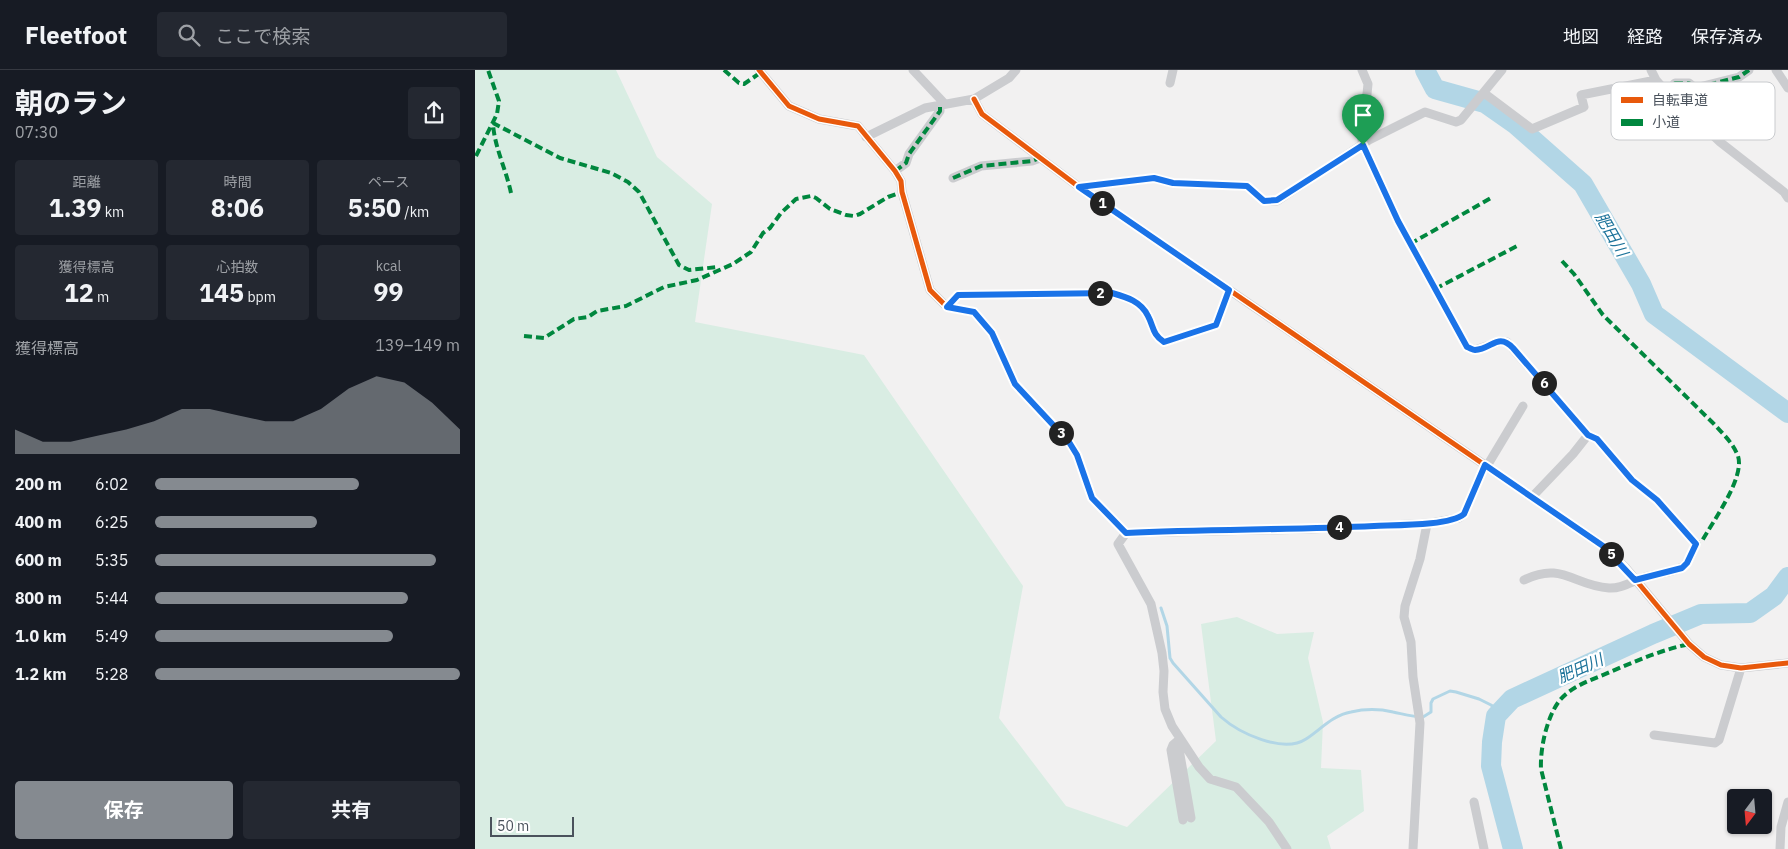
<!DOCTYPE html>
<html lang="ja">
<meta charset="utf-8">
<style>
:root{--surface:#171b24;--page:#242831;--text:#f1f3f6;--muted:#9ea1a6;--line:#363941;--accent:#858a90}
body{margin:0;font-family:"IBM Plex Sans","Noto Sans JP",sans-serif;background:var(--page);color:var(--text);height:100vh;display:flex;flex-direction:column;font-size:19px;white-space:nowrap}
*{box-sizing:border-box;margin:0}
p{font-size:16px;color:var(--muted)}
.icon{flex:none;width:28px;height:28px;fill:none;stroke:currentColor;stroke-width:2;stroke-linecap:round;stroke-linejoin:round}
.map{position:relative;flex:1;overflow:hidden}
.drawer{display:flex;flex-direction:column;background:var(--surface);width:475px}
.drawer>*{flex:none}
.needle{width:32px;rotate:196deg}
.tools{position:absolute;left:1252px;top:719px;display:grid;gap:10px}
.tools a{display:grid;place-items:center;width:45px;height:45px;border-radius:5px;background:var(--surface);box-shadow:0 1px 4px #0004;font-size:25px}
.scale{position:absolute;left:15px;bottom:12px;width:84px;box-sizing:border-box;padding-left:5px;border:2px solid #4a525c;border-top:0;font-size:14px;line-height:18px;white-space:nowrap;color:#4a525c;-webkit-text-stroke:4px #fff;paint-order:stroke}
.pin{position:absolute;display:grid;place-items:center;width:42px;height:42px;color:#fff;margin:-51px -21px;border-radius:50% 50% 50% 0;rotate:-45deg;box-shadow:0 0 5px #0007}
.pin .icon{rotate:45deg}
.km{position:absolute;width:25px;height:25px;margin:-12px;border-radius:50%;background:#222;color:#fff;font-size:14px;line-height:25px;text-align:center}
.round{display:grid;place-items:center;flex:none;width:52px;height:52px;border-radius:5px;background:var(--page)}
.summary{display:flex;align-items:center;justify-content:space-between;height:85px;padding:0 15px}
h1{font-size:28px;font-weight:700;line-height:38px}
.figures{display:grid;grid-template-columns:repeat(3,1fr);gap:8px;height:85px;padding:5px 15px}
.figures div{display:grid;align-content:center;border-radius:5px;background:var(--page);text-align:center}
.figures b{font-size:25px;font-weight:700}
.figures small{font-size:14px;font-weight:400}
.figures p{font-size:14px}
.chart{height:140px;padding:10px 15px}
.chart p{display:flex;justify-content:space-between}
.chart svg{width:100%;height:90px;margin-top:5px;fill:var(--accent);opacity:.7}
.action{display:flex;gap:10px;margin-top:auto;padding:10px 15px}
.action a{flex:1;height:58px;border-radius:5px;background:var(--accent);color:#fff;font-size:20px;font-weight:700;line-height:58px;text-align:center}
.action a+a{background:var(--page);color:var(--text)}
ul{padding:0 15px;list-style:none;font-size:16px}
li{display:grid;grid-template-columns:80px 60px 1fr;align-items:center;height:38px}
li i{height:12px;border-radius:6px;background:var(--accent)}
header{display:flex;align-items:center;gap:30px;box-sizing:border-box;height:70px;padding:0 25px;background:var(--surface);border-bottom:1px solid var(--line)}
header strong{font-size:24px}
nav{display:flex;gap:28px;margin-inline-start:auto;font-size:18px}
.search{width:350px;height:45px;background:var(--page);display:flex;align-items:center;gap:12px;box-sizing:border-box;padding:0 18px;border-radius:5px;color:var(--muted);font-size:19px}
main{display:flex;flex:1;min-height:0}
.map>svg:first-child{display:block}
.green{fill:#d9ede3}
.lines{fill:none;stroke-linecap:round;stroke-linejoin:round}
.stream{stroke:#b2d6e6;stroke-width:3}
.river{stroke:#b2d6e6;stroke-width:20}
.street{stroke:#cbcccf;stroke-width:9}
.quiet{stroke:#00873e;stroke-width:4;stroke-dasharray:8 4;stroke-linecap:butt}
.cycleway-casing{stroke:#fff;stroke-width:8}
.cycleway{stroke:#e8590c;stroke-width:5}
.route-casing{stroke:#fff;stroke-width:10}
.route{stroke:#1a73e8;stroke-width:6}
.labels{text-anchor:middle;stroke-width:4.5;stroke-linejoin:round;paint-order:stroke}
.water-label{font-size:16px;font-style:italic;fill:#1e749b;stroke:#fff}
.key{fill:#fff;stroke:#c9cbce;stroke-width:1}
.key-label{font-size:14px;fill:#4a525c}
</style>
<header>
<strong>Fleetfoot</strong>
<div class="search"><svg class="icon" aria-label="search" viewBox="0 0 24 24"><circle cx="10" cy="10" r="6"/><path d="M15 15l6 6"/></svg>ここで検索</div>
<nav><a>地図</a><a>経路</a><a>保存済み</a></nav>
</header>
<main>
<section class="drawer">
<div class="summary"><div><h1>朝のラン</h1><p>07:30</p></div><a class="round"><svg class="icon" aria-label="share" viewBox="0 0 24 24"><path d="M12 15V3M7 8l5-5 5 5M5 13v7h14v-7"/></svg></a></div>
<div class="figures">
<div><p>距離</p><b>1.39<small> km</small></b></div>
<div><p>時間</p><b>8:06</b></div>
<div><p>ペース</p><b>5:50<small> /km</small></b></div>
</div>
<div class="figures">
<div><p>獲得標高</p><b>12<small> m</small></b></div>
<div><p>心拍数</p><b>145<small> bpm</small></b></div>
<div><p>kcal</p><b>99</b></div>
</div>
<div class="chart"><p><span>獲得標高</span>139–149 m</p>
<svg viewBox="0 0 160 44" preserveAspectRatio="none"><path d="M0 44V32L10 38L20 38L30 35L40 32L50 28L60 22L70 22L80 25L90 28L100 28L110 22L120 12L130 6L140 9L150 19L160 32V44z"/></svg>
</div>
<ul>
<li><b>200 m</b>6:02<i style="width:67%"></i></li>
<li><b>400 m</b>6:25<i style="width:53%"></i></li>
<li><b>600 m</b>5:35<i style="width:92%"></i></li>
<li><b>800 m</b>5:44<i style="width:83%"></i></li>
<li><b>1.0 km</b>5:49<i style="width:78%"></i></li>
<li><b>1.2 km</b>5:28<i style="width:100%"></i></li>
</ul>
<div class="action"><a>保存</a><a>共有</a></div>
</section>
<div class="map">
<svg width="1313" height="779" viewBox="0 0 1313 779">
<rect width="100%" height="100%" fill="#f2f1f1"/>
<path class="green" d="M0,0H141L182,87L237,134L220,252L389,285L548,516L524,648L591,736L652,757L741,671L726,554L762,547L802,564L839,562L833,588L848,652L846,698L886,700L889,741L852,766L856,779H0Z"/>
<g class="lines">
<path class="stream" d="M686,538L692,556L695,588L698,593L746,647C764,663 808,684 831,669C845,660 858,645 876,642C889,639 905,639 918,642C928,644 938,647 948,647L956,642V633L958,629L975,621L981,622L1004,629L1016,635L1025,642"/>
<path class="river" d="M950,0L960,19L1010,33L1040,54L1108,114L1166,214L1179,244L1313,343
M1038,779L1016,696L1017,672L1021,646L1037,629L1178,564L1226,544L1275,543L1299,526L1313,507"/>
<path class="street" d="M284,0L314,36L344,49L383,56L420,101L426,111L427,122L455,220L472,237L499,242L517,263L540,314L594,372L602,385L617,428L651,463L836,459L956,453L984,448L989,444L1010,395
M438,0L469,33
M887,0L893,14L892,24L883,49L888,75L923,151L992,277L1000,280L1026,271L1032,272L1113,365L1098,384L1057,427
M1176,0L1181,10L1188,18L1245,72L1309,122L1313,128
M1301,0L1313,18
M695,13L698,0
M1192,22L1200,13H1214L1220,18L1264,7L1274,0
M1009,23L1057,59L1109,37L1106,25L1181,10
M499,29L507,44L604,117L1128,476L1150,497L1214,574L1229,587L1246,595L1266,598L1313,593
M391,67L450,38L499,29L534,8L541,0
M420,101L431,93L434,84L465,41V34
M478,108L506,96L557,91L565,88
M604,117L679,108L698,113L772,116L789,131H802L894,70L950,42L981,52L986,50L1027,0
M472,237L483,225L637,223C651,227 666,231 673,246C679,257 677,264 689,272L741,255L754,220
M1012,396L1048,336
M651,463L643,474L676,534L687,583L689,601L688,622L690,639L697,656L724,697L735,709L761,717L794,752L812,779
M1049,510C1087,491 1099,516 1134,518C1148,519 1160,509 1174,506C1184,503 1198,503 1207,497C1214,493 1217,482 1221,474L1182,430L1157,410L1122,369L1113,365
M1179,665L1240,673L1244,670L1266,598
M705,669L698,675L696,680L708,750
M707,674L704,679L716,748
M999,732L1009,779
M938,779L945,653L938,607L936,572L929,547L930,536L945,489L952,454L956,453
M1305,779L1306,757L1313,732"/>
<path class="quiet" d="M249,0L264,13L269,14L285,3
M1192,22L1200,13H1214L1220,18L1264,7L1274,0
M1,86L22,44L24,31L13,0
M420,101L431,93L434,84L465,41V34
M478,108L506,96L557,91L565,88
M36,123C31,99 19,76 18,53L85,88L136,103L153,112L164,122L204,195L214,200L243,197
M935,174L1016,128
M1087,191L1099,204L1128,245L1239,354C1248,364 1258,373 1263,386C1270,408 1238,451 1227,471L1221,474
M960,219L1044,175
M49,266L69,268L99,249L113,247L122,241L151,236L189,217L222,210L258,194L276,182L288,163L295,158L306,143L321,129L336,126L341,128L355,139L371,145L379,146L385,144L413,127L427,122
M1086,779L1066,699C1065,678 1072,646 1085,630C1098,615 1117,610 1135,602C1161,591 1186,580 1214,574"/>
<defs>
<path id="cycleway" d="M284,0L314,36L344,49L383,56L420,101L426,111L427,122L455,220L472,237L499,242L517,263L540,314L594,372L602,385L617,428L651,463L836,459L956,453L984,448L989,444L1010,395
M499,29L507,44L604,117L1128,476L1150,497L1214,574L1229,587L1246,595L1266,598L1313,593"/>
</defs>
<use href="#cycleway" class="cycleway-casing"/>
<use href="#cycleway" class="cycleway"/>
</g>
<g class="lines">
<defs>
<path id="route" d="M888,75L923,151L992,277C995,278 998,280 1000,280C1017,279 1023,262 1038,278L1113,365L1122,369L1157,410L1182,430L1221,474L1212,493L1207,498L1160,510L1128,476L1010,395L989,444C975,456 920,455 899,456C817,460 734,459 651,463L617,428L602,385L594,372L540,314L517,263L499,242L472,237L483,225L637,223C651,227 666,231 673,246C679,257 677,264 689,272L741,255L754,220L604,117L679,108L698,113L772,116L789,131L802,130Z"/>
</defs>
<use href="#route" class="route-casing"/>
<use href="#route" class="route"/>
</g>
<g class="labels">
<g class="water-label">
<text transform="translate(1137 164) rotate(60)" y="6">肥田川</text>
<text transform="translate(1105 598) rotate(-24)" y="6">肥田川</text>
</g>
</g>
<rect x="1136" y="12" width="164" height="58" rx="8" class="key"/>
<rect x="1146" y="27" width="22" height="6" fill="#e8590c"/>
<rect x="1146" y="49" width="22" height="7" fill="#00873e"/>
<g class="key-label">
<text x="1177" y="35">自転車道</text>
<text x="1177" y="57">小道</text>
</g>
</svg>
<div class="tools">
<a><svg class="needle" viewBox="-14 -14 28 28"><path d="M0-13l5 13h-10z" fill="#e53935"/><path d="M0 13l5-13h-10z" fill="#9ea1a6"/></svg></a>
</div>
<div class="scale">50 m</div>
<div class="pin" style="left:888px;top:75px;background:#1e9e55"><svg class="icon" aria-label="arrive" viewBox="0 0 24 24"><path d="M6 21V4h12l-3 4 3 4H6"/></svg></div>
<b class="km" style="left:627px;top:133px">1</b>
<b class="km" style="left:625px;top:223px">2</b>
<b class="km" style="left:586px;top:363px">3</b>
<b class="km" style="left:864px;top:457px">4</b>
<b class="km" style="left:1136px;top:484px">5</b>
<b class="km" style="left:1069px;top:313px">6</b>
</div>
</main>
